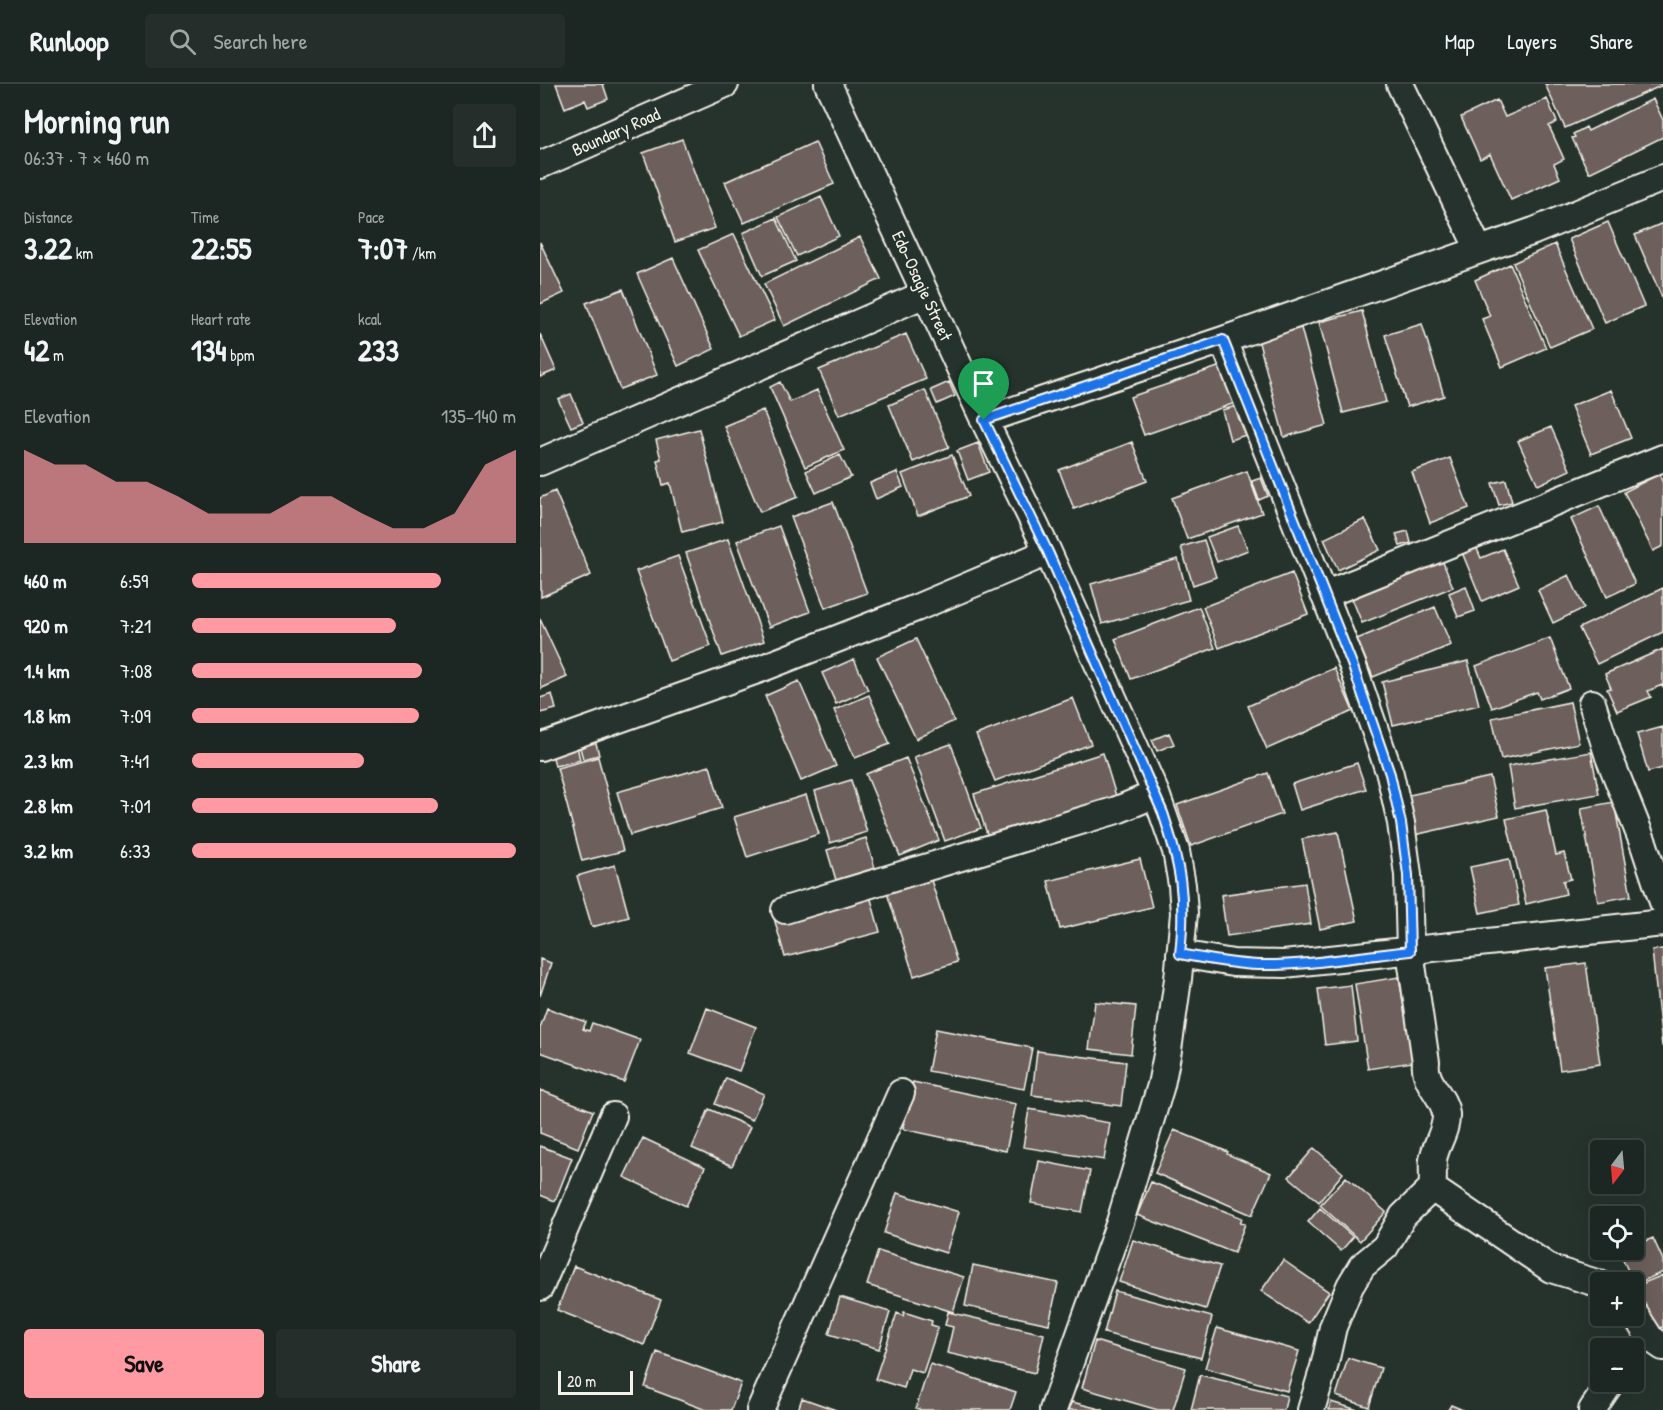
<!DOCTYPE html>
<meta charset="utf-8">
<style>
:root{--surface:#1c2622;--page:#252e2a;--text:#f1f3f6;--muted:#a0a5a5;--line:#3a4340;--accent:#ff9aa2}
body{margin:0;font-family:"Patrick Hand",sans-serif;background:var(--page);color:var(--text);height:100vh;display:flex;flex-direction:column;font-size:22px;white-space:nowrap}
*{box-sizing:border-box;margin:0}
p{font-size:20px;color:var(--muted)}
.icon{flex:none;width:33px;height:33px;fill:none;stroke:currentColor;stroke-width:2;stroke-linecap:round;stroke-linejoin:round}
.map{position:relative;flex:1;overflow:hidden}
.drawer{display:flex;flex-direction:column;background:var(--surface);width:540px}
.drawer>*{flex:none}
.needle{width:39px;rotate:196deg}
.fabs{position:absolute;left:1050px;top:1056px;display:grid;gap:12px}
.fabs a{display:grid;place-items:center;width:54px;height:54px;border-radius:6px;background:var(--surface);box-shadow:0 6px 24px #0002,0 0 0 2px var(--line);font-size:30px}
.scale{position:absolute;left:18px;bottom:15px;width:75px;box-sizing:border-box;padding-left:6px;border:3px solid #f4f1e8;border-top:0;font-size:16px;line-height:21px;white-space:nowrap;color:#f4f1e8;-webkit-text-stroke:4px #26332d;paint-order:stroke}
.pin{position:absolute;display:grid;place-items:center;width:51px;height:51px;color:#fff;margin:-62px -26px;border-radius:50% 50% 50% 0;rotate:-45deg;box-shadow:0 0 6px #0007}
.pin .icon{rotate:45deg}
.round{display:grid;place-items:center;flex:none;width:63px;height:63px;border-radius:6px;background:var(--page)}
.head{display:flex;align-items:center;justify-content:space-between;height:102px;padding:0 24px}
h1{font-size:33px;font-weight:700;line-height:45px}
.metrics{display:grid;grid-template-columns:repeat(3,1fr);gap:9px;height:102px;padding:6px 24px}
.metrics div{display:grid;align-content:center}
.metrics b{font-size:30px;font-weight:700}
.metrics small{font-size:16px;font-weight:400}
.metrics p{font-size:16px}
.chart{height:168px;padding:12px 24px}
.chart p{display:flex;justify-content:space-between}
.chart svg{width:100%;height:108px;margin-top:6px;fill:var(--accent);opacity:.7}
.primary-button{display:flex;gap:12px;margin-top:auto;padding:12px 24px}
.primary-button a{flex:1;height:69px;border-radius:6px;background:var(--accent);color:#111;font-size:24px;font-weight:700;line-height:69px;text-align:center}
.primary-button a+a{background:var(--page);color:var(--text)}
ul{padding:0 24px;list-style:none;font-size:20px}
li{display:grid;grid-template-columns:96px 72px 1fr;align-items:center;height:45px}
li i{height:15px;border-radius:8px;background:var(--accent)}
header{display:flex;align-items:center;gap:36px;box-sizing:border-box;height:84px;padding:0 30px;background:var(--surface);border-bottom:2px solid var(--line)}
header strong{font-size:28px}
nav{display:flex;gap:33px;margin-inline-start:auto;font-size:21px}
.search{width:420px;height:54px;background:var(--page);display:flex;align-items:center;gap:15px;box-sizing:border-box;padding:0 21px;border-radius:6px;color:var(--muted);font-size:22px}
main{display:flex;flex:1;min-height:0}
.map>svg:first-child{display:block}
.building{fill:#6d605c;stroke:#f4f1e8;stroke-width:1.5}
.lines{fill:none;stroke-linecap:round;stroke-linejoin:round}
.minor-casing{stroke:#f4f1e8;stroke-width:30}
.minor{stroke:#26332d;stroke-width:26}
.route-casing{stroke:#fff;stroke-width:12}
.route{stroke:#1a73e8;stroke-width:8}
.labels{text-anchor:middle;stroke-width:6;stroke-linejoin:round;paint-order:stroke}
.street-label{font-size:18px;fill:#f4f1e8;stroke:#26332d}
</style>
<header>
<strong>Runloop</strong>
<div class="search"><svg class="icon" aria-label="search" viewBox="0 0 24 24"><circle cx="10" cy="10" r="6"/><path d="M15 15l6 6"/></svg>Search here</div>
<nav><a>Map</a><a>Layers</a><a>Share</a></nav>
</header>
<main>
<section class="drawer">
<div class="head"><div><h1>Morning run</h1><p>06:37 · 7 × 460 m</p></div><a class="round"><svg class="icon" aria-label="share" viewBox="0 0 24 24"><path d="M12 15V3M7 8l5-5 5 5M5 13v7h14v-7"/></svg></a></div>
<div class="metrics">
<div><p>Distance</p><b>3.22<small> km</small></b></div>
<div><p>Time</p><b>22:55</b></div>
<div><p>Pace</p><b>7:07<small> /km</small></b></div>
</div>
<div class="metrics">
<div><p>Elevation</p><b>42<small> m</small></b></div>
<div><p>Heart rate</p><b>134<small> bpm</small></b></div>
<div><p>kcal</p><b>233</b></div>
</div>
<div class="chart"><p><span>Elevation</span>135–140 m</p>
<svg viewBox="0 0 160 44" preserveAspectRatio="none"><path d="M0 44V6L10 12L20 12L30 19L40 19L50 25L60 32L70 32L80 32L90 25L100 25L110 32L120 38L130 38L140 32L150 12L160 6V44z"/></svg>
</div>
<ul>
<li><b>460 m</b>6:59<i style="width:77%"></i></li>
<li><b>920 m</b>7:21<i style="width:63%"></i></li>
<li><b>1.4 km</b>7:08<i style="width:71%"></i></li>
<li><b>1.8 km</b>7:09<i style="width:70%"></i></li>
<li><b>2.3 km</b>7:41<i style="width:53%"></i></li>
<li><b>2.8 km</b>7:01<i style="width:76%"></i></li>
<li><b>3.2 km</b>6:33<i style="width:100%"></i></li>
</ul>
<div class="primary-button"><a>Save</a><a>Share</a></div>
</section>
<div class="map">
<svg width="1123" height="1326" viewBox="0 0 1123 1326">
<rect width="100%" height="100%" fill="#26332d"/>
<filter id="ink" filterUnits="userSpaceOnUse"><feTurbulence type="fractalNoise" baseFrequency=".0167" numOctaves="2"/><feDisplacementMap in="SourceGraphic" scale="12" xChannelSelector="R" yChannelSelector="G"/><feConvolveMatrix kernelMatrix="1 2 1 2 8 2 1 2 1" color-interpolation-filters="sRGB"/></filter>
<g filter="url(#ink)">
<path class="building" d="M16,0H63L68,15L48,23L45,16L25,24Z
M1005,0H1123V1L1025,44Z
M1007,15L1017,38L1009,42L1024,75L1014,80L1020,94L971,116L950,70L940,75L921,33L957,16L965,33Z
M1113,15L1123,36V53L1049,89L1032,54L1035,53L1033,50L1046,43L1048,47Z
M142,55L175,144L135,158L103,69Z
M275,58L294,100L204,139L185,98Z
M281,113L299,152L257,172L238,133Z
M236,134L256,177L222,192L203,149Z
M1068,138L1104,222L1065,239L1029,155Z
M1123,139V216L1095,151Z
M194,150L235,236L199,252L158,166Z
M320,153L341,195L244,242L224,200Z
M0,158L24,209L0,220Z
M1015,160L1052,245L1010,263L973,179Z
M133,174L174,265L138,282L97,190Z
M970,180L1006,264L962,283L942,235L950,232L935,196Z
M83,205L117,291L80,305L46,219Z
M822,227L846,318L803,329L779,238Z
M882,240L904,312L867,323L845,251Z
M761,244L787,341L744,353L718,255Z
M0,250L16,286L0,293Z
M366,250L386,295L299,331L279,286Z
M681,282L695,319L604,351L590,313Z
M240,298L250,318L277,306L304,366L265,383L230,303Z
M409,298L415,312L397,320L391,306Z
M385,306L409,363L373,378L349,321Z
M1071,306L1091,354L1051,370L1031,322Z
M31,310L43,338L31,343L18,315Z
M700,321L709,350L690,356L682,326Z
M223,326L258,413L220,428L184,342Z
M1011,343L1030,386L998,401L978,357Z
M159,345L183,438L142,448L130,399L123,401L117,376L121,375L116,356Z
M592,358L607,397L534,425L519,386Z
M438,359L449,388L428,396L417,367Z
M300,371L311,393L276,409L266,387Z
M412,371L429,412L378,432L362,390Z
M910,374L929,424L890,439L872,388Z
M707,387L722,429L647,455L632,414Z
M357,388L363,403L336,415L330,399Z
M1119,390L1123,399V462L1113,467L1084,408Z
M721,394L728,412L719,416L712,397Z
M966,396L972,418L959,421L952,399Z
M15,407L51,491L1,513L0,414Z
M293,418L327,509L285,524L251,433Z
M1059,422L1095,500L1067,513L1031,435Z
M825,435L840,466L798,486L784,455Z
M239,442L270,528L229,543L197,457Z
M698,442L708,466L677,478L667,453Z
M868,447L871,459L860,462L856,450Z
M188,455L224,557L182,572L146,469Z
M664,456L676,493L653,501L641,463Z
M935,460L941,474L963,465L979,501L942,517L921,466Z
M900,471L913,503L822,539L809,507Z
M138,472L171,562L129,577L96,487Z
M638,475L649,516L562,540L551,500Z
M752,489L768,530L679,564L663,523Z
M1029,491L1044,524L1013,539L998,506Z
M926,502L935,527L918,533L909,509Z
M1123,504V548L1057,580L1039,544Z
M659,523L675,564L591,595L575,555Z
M895,523L911,561L833,593L817,555Z
M0,535L27,593L0,605Z
M1010,554L1029,604L1000,615L997,608L952,624L936,582Z
M376,555L414,637L376,655L337,573Z
M1123,565V604L1122,601L1108,607L1111,613L1077,627L1067,605L1071,604L1065,590Z
M314,575L328,606L296,620L282,589Z
M928,577L939,621L853,641L842,598Z
M794,584L813,627L727,665L708,622Z
M259,597L296,682L261,697L225,612Z
M12,610L16,625L0,629V614Z
M329,611L350,660L315,674L294,626Z
M533,614L551,660L455,697L436,651Z
M1030,618L1039,659L961,675L952,634Z
M1123,643V684L1108,688L1097,650Z
M629,649L634,660L617,667L612,656Z
M55,655L59,671L43,675L39,660Z
M411,660L441,744L405,757L374,673Z
M37,662L40,676L15,682L12,669Z
M1051,668L1059,710L975,724L968,682Z
M563,669L576,712L448,753L434,710Z
M58,673L83,767L42,777L17,684Z
M366,674L399,756L360,772L326,690Z
M817,679L826,705L760,726L752,700Z
M170,682L182,724L90,751L77,708Z
M728,689L742,730L651,762L637,721Z
M950,693L959,732L874,751L865,712Z
M311,696L327,748L290,759L275,707Z
M266,711L279,750L207,773L194,733Z
M1074,718L1091,812L1058,818L1041,724Z
M1006,726L1016,771L1024,769L1031,795L1023,797L1026,810L986,820L966,735Z
M798,748L817,837L780,845L762,755Z
M326,754L335,784L296,796L287,766Z
M600,775L612,823L520,845L508,797Z
M969,775L979,821L940,829L930,783Z
M75,781L89,833L52,843L37,792Z
M390,793L417,878L374,892L346,806Z
M765,799L771,840L687,852L681,811Z
M329,808L340,848L245,873L234,834Z
M1123,865V962H1122L1112,866Z
M0,875L11,879L0,912Z
M1046,879L1060,980L1020,986L1005,884Z
M859,893L873,978L828,985L815,900Z
M811,901L817,957L785,961L778,905Z
M555,918L596,922L591,970L549,965Z
M7,924L46,938L43,945L49,947L52,939L100,956L84,998L0,968V944Z
M167,924L216,943L199,987L150,969Z
M396,945L492,964L484,1005L388,987Z
M497,967L586,978L581,1022L492,1011Z
M186,994L224,1010L212,1036L175,1020Z
M373,998L476,1020L466,1067L363,1045Z
M0,1006L53,1027L38,1064L0,1049Z
M169,1025L210,1043L192,1082L152,1064Z
M489,1025L570,1039L564,1076L483,1063Z
M634,1046L688,1068L687,1070L731,1089L712,1131L615,1089Z
M103,1054L165,1083L146,1122L84,1093Z
M0,1062L32,1074L15,1117L0,1111Z
M774,1064L803,1089L779,1118L749,1093Z
M499,1077L550,1087L542,1128L491,1119Z
M806,1093L846,1128L820,1157L780,1121Z
M611,1098L702,1134L700,1139L705,1140L694,1169L597,1131Z
M357,1109L419,1128L406,1169L344,1149Z
M780,1124L813,1153L801,1167L768,1138Z
M1113,1154L1123,1176V1188L1094,1201L1080,1168L1094,1166V1162Z
M593,1156L680,1182L666,1225L579,1198Z
M338,1167L424,1193L413,1228L327,1201Z
M743,1176L789,1208L768,1239L721,1207Z
M433,1181L518,1199L509,1240L425,1222Z
M34,1182L121,1216L104,1261L17,1226Z
M1123,1191V1243L1112,1248L1094,1203Z
M575,1207L672,1233L661,1274L564,1249Z
M300,1213L350,1228L339,1265L289,1250Z
M364,1228L392,1237L391,1241L398,1243L383,1289L370,1285L364,1304L335,1295L357,1229L363,1232Z
M408,1228L504,1250L495,1289L407,1269L413,1243L405,1241Z
M677,1244L759,1267L747,1307L665,1284Z
M555,1257L646,1284L633,1326H618L542,1304Z
M117,1268L201,1299L191,1326H166L105,1303Z
M808,1274L841,1284L829,1323L796,1312Z
M390,1280L476,1308L470,1326H381L376,1324Z
M660,1291L747,1312L744,1326H651Z
M262,1314L296,1326H258Z
M532,1318L564,1326H529Z
M791,1318L818,1326H789Z
M911,1321L923,1326H908Z"/>
<g class="lines">
<defs>
<path id="minor" d="M288,0L444,336L508,468L616,710L636,767L642,801L644,829L638,895L628,966L621,1001L580,1138L513,1326
M860,0L939,166
M0,81L185,0
M683,256L812,580L850,690L861,739L868,791L870,867L886,978C883,999 904,1011 906,1030C907,1047 895,1061 893,1076C892,1084 894,1095 892,1104L1011,1185L1060,1200
M444,336L683,256L994,147L1123,94
M0,378L385,210
M784,511L1123,374
M1052,619L1069,673L1104,761L1123,818
M0,663L220,585L376,524L508,468
M245,826L577,726L616,710
M640,870L693,879L744,880L1123,839
M0,1203L73,1032
M1094,1229L1110,1254L1123,1263
M220,1326L361,1009
M771,1326L784,1283L793,1243L810,1202L822,1182L845,1163L863,1132L892,1104
M1052,1326L1071,1298"/>
</defs>
<use href="#minor" class="minor-casing"/>
<use href="#minor" class="minor"/>
</g>
</g>
<g class="lines" filter="url(#ink)">
<defs>
<path id="route" d="M683,256L812,580L850,690L861,739L868,791L870,867C820,872 769,882 718,881C692,880 666,875 640,870C646,813 641,783 623,729L508,468L444,336Z"/>
</defs>
<use href="#route" class="route-casing"/>
<use href="#route" class="route"/>
</g>
<g class="labels">
<g class="street-label">
<text transform="translate(76 48) rotate(-24)" y="6">Boundary Road</text>
<text transform="translate(382 202) rotate(65)" y="6">Edo-Osagie Street</text>
</g>
</g>
</svg>
<div class="fabs">
<a><svg class="needle" viewBox="-14 -14 28 28"><path d="M0-13l5 13h-10z" fill="#e53935"/><path d="M0 13l5-13h-10z" fill="#a0a5a5"/></svg></a>
<a><svg class="icon" aria-label="locate" viewBox="0 0 24 24"><circle cx="12" cy="12" r="6"/><path d="M12 2v4M12 18v4M2 12h4M18 12h4"/></svg></a>
<a>+</a>
<a>−</a>
</div>
<div class="scale">20 m</div>
<div class="pin" style="left:444px;top:336px;background:#1e9e55"><svg class="icon" aria-label="arrive" viewBox="0 0 24 24"><path d="M6 21V4h12l-3 4 3 4H6"/></svg></div>
</div>
</main>
